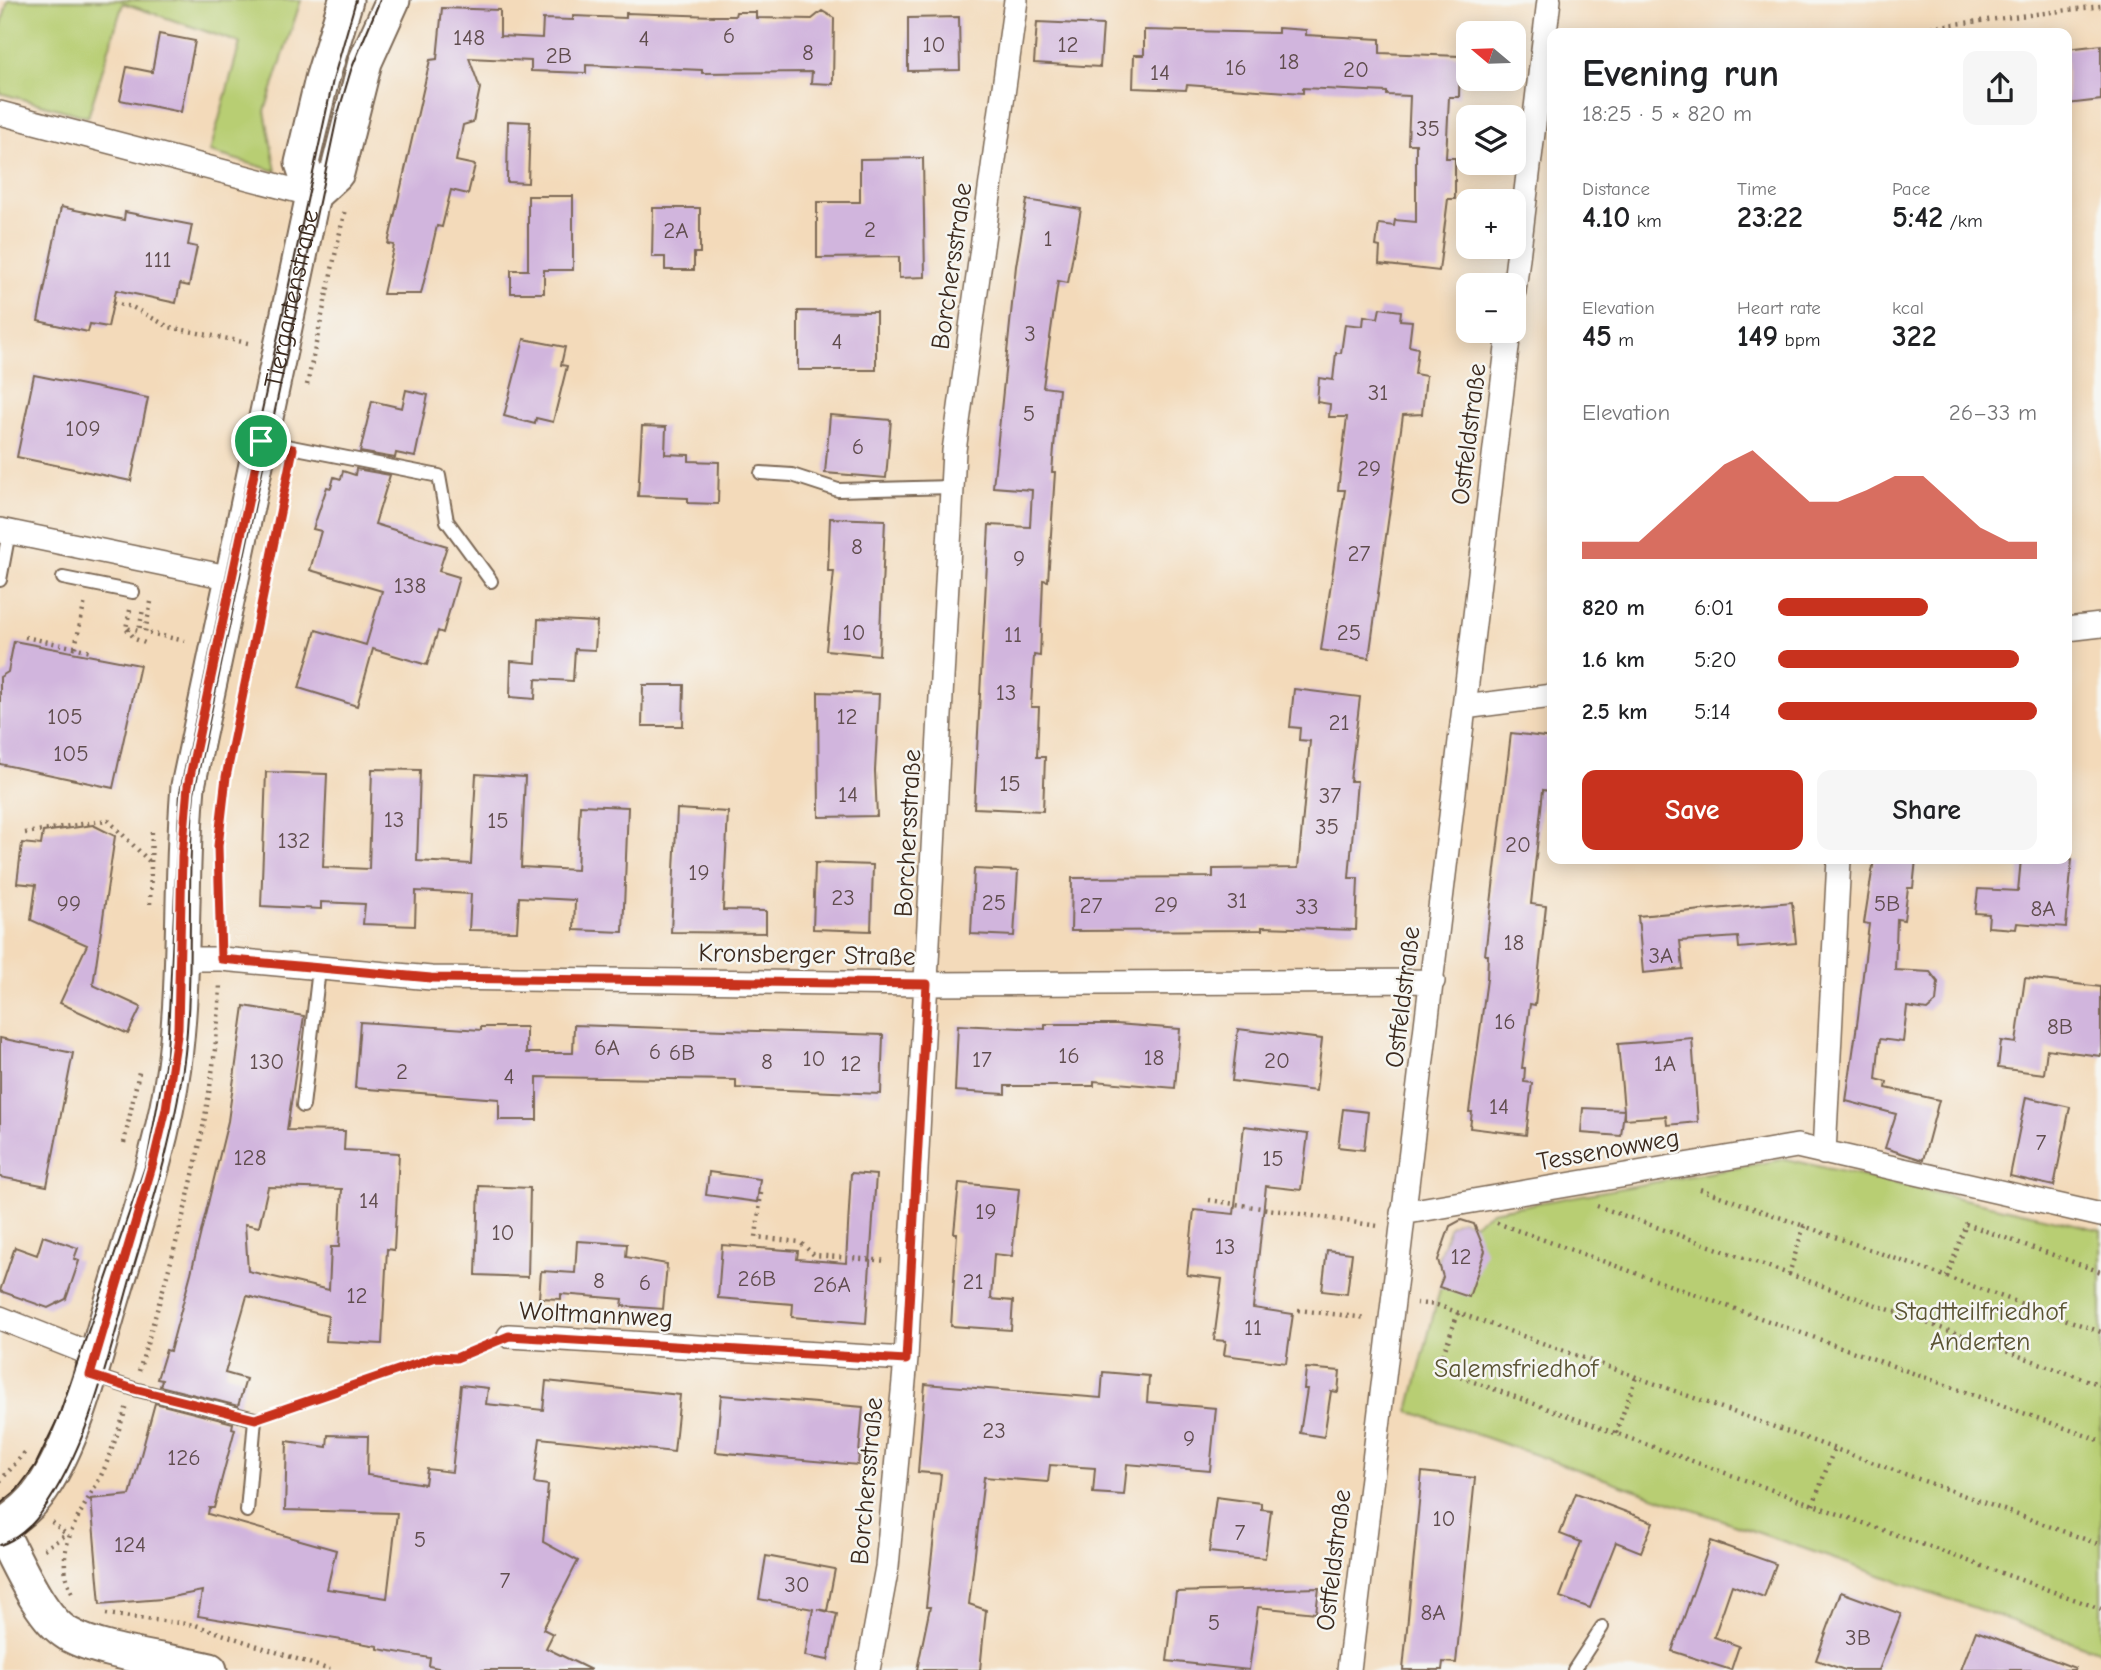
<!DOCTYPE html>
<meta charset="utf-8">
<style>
:root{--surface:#fff;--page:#f6f6f6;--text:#202124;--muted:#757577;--accent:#c8321e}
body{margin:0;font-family:"Comic Neue",sans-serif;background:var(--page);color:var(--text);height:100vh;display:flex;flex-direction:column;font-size:26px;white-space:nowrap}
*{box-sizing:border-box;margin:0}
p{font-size:23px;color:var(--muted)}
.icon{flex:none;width:38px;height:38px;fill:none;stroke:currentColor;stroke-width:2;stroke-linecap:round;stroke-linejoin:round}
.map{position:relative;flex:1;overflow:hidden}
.panel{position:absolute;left:1547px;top:28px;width:525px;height:836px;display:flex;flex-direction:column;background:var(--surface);border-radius:14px;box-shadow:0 4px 18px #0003}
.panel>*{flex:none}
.needle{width:46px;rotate:289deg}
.controls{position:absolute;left:1456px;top:21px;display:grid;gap:14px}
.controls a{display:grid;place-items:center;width:70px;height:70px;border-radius:14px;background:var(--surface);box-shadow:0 4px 18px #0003;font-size:35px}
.pin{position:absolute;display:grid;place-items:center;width:60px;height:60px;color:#fff;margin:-30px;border:4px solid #fff;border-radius:50%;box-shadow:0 2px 7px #0007}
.round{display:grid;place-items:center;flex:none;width:74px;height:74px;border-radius:14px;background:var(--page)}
.headline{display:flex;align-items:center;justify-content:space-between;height:119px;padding:0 35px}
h1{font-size:38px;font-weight:600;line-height:52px}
.stats{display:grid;grid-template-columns:repeat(3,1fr);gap:10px;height:119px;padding:7px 35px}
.stats div{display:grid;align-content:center}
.stats b{font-size:30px;font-weight:600}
.stats small{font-size:19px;font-weight:400}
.stats p{font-size:19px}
.chart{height:196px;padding:14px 35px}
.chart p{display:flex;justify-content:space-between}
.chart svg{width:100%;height:126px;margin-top:7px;fill:var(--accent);opacity:.7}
.action{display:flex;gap:14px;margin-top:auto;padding:14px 35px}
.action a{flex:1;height:80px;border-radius:14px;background:var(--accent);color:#fff;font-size:28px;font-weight:600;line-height:80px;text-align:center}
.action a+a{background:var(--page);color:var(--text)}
ul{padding:0 35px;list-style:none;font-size:23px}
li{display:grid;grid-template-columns:112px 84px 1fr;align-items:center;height:52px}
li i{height:18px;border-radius:9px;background:var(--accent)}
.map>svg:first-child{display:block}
.green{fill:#b8ce73;stroke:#7a7c48;stroke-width:2}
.building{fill:#d1b5dd;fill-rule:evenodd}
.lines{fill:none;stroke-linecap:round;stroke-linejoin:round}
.service-casing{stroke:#7b6855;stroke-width:16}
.minor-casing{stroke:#7b6855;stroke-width:26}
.secondary-casing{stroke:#7b6855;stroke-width:37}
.path{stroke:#7b6855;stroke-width:4.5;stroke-dasharray:2 5;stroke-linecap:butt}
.service{stroke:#fff;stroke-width:12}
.minor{stroke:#fff;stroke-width:23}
.secondary{stroke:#fff;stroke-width:33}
.tram{stroke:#3b2a1e;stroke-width:2}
.route-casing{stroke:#fff;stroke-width:14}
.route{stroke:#c8321e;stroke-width:9}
.labels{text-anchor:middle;stroke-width:5;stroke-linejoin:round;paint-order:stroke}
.number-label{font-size:23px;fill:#604d4e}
.street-label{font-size:26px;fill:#3b2a1e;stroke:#f6f6f2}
.park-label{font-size:26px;fill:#5a5333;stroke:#f6f6f2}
</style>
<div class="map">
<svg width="2101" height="1670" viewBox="0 0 2101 1670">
<rect width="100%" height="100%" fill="#f6f6f2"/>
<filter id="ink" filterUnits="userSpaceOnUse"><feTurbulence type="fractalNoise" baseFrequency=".0143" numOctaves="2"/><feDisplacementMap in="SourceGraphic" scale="14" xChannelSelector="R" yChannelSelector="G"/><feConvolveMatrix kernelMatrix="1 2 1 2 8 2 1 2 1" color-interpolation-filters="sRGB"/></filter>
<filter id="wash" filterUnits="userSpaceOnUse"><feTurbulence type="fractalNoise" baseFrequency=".00686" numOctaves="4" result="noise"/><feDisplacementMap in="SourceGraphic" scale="28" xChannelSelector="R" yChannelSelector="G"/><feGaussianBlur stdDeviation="1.57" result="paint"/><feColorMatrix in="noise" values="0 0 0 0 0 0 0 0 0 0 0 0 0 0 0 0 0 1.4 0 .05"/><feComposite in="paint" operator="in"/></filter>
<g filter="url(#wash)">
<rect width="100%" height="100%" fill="#f3daba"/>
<path class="green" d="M8,0H301L265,111L276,171L210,152L240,43L123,3L88,117L0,93V31Z
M1786,1159L2101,1230V1652L1409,1411L1444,1273L1438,1260L1450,1226L1461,1220L1474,1224L1492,1211Z"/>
<g id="blocks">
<path class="building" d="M442,8L500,10V36L542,38L543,19L573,20V16L626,18V13L715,16H735L736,12H756V18L812,19L822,11L834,18L833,84L811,83L812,72L702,73V70L586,65V73L531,71V61L469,58L480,88L473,122L463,125L456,161L475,165L468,194L451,190L442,227L437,226L421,294H383L394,245L388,244L430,60L437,59Z
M959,17L960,70L908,71V18Z
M1037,22L1103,25L1100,67L1034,63Z
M1278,28L1306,30V35L1380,39V53L1460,56L1459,97H1449L1446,158H1455V199H1448L1439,271L1379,264L1380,247L1376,246L1379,224L1394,226L1395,220L1416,222V144H1408L1410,96L1387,95V92L1303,88V93L1187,85L1186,90L1133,88L1134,55H1144V30L1278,33Z
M159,34L195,41L181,112L120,100L127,67L152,72Z
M2101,45V100L2067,104V49Z
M508,121L530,122L528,183L507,182Z
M923,158L925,277L899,278V257L817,258V202H860V159Z
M528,196H573V270H544V293H511V270H528Z
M1027,200L1081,209L1068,283L1058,281L1043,387L1059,389L1052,472H1055L1048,581L1043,580L1040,656L1034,655L1031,707H1039L1037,757H1045L1043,811L974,808L989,525L1030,527L1032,490L993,487L1016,266Z
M61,207L124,220L125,212L192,225L188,245L197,247L189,286L180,284L176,303L116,290L108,327L90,324L88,332L38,321Z
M653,208H700V253H694V270H665V257H652Z
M1380,308L1401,311L1400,320L1412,321L1409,346L1418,348L1415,374L1426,376L1422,414L1403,415L1369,658L1321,650L1345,490H1338L1347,417H1329L1330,404L1317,402L1319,378L1333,380L1336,353H1341L1345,324L1363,326L1364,316L1378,318Z
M798,311L876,312V370H798Z
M524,339L565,347L561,365L567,366L553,422L536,418L535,424L504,416Z
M34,375L148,398L131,481L17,457Z
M406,390L428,395L415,457L396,453L395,458L360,452L372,401L402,408Z
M830,415L891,420L886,478L825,473Z
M642,426L666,427L665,454L689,455V461L719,462L718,504L688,503V498L638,496Z
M356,469L390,475L375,524L447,546L439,571L459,577L443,633L438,631L427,665L373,649L357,706L299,688L316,630L366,645L382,591L310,570L321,531L313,529L327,487L331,488L334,477L341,479L343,471L355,475Z
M830,518L885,520L879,655L826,650L834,571H828Z
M538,619L597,622L595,650L575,649L573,681L536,679L535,699L510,697L511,661L536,663Z
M14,641L140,665L113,788L0,764V677L8,672Z
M643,685H684L683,726H642Z
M1294,689L1360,697L1350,781H1357L1349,878H1358L1356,930L1262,927V930L1071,931L1072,878L1213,877V869L1298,868L1310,741L1299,740L1300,728L1290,727Z
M818,692L879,694L875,771L877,816L819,817Z
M1511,733L1552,738L1549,791L1543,790L1531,904L1546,906L1535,1005L1530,1004L1522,1068H1525L1524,1082L1532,1083L1526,1135L1470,1128L1472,1112H1469L1487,979L1488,955H1485Z
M372,769L420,770L417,861L471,864L476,774L525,777L521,867L577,870L580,805L628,807L623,932L574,930L575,900L519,897L517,931L469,930L471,894L416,891L415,926L363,924L365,904L321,902V909L261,906L266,772L327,774L323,867L369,869Z
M677,809L728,812L723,910L766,911V933L671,932Z
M93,825L115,836L93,985L141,1007L128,1034L60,1003L87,945L31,920L36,885L17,883L22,843L41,845L43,832Z
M1874,859H1916L1913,888H1908L1904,920L1897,919L1895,970L1930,972L1938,982L1936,1002L1927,1010L1907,1007L1903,1042L1880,1039L1876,1079L1887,1082L1886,1088L1939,1100L1923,1160L1885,1148L1896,1114L1846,1101L1858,1017L1869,924L1864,923Z
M2021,859H2072L2066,927L2017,923L2016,929L1988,927L1989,914L1975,913L1978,889L2018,891Z
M815,863L873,865L871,931L813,929Z
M974,869L1018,871L1014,936L971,934Z
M1792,902L1796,943L1739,948L1738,937L1680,941L1683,969L1643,973L1638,916Z
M2025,978L2101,987V1056L2047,1049L2044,1074L1998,1068L2001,1041L2016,1043Z
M244,1006L304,1016L287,1130L345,1131L344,1150L399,1153L394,1250L387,1249L382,1344L326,1341L328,1316L247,1296L225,1373L246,1379L238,1406L160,1386L162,1380L157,1379L166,1350L170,1351L191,1273L228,1121ZM268,1187L342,1189L339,1247H331L329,1290L248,1271L245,1224L259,1227Z
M360,1022L481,1030V1027H526V1053H573L574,1025L883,1035L881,1094L736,1088V1080L537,1077V1120H499V1099L355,1088Z
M1045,1024H1116L1180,1029L1175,1088L1094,1081V1086H1005V1094L955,1091L958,1025L1045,1029Z
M1238,1029L1322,1039L1316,1091L1232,1081Z
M0,1038L73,1053L47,1186L0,1177Z
M1692,1038L1698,1122L1667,1125L1666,1116L1624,1119V1111L1621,1136L1581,1133L1583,1108L1624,1110L1618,1044Z
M2026,1097L2070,1107L2054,1186L2010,1176Z
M1343,1109L1368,1112L1364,1150L1338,1147Z
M1244,1126L1308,1134L1301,1190L1266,1186L1253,1308L1293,1314L1286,1363L1224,1355L1226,1341L1214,1340L1222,1279L1187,1275L1194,1210L1234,1214Z
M709,1172L760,1179L757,1202L706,1195Z
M851,1173L876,1175L866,1323L792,1317L793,1304L718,1298L722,1245L798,1251L797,1259L846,1263Z
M959,1183L1019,1189L1012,1256L994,1254L991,1299L1013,1301L1011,1330L951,1326L957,1233H954Z
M479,1186L530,1188L528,1277L476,1275Z
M1461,1220L1474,1224L1485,1251L1469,1297L1439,1287L1443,1277L1438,1260L1450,1226Z
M43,1236L78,1248L74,1259L79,1261L66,1299L48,1308L0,1291L15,1247L37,1255Z
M577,1241L627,1244L626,1257L667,1264L663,1309L622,1306L623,1299L561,1294V1299L539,1298L541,1271L575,1273Z
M1327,1250L1352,1253L1347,1294L1322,1291Z
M1306,1368L1340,1371L1338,1392L1331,1391L1324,1437L1300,1433L1307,1389H1304Z
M1103,1372L1149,1376L1147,1402L1216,1408L1210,1471L1127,1464L1124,1495L1093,1493L1095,1468L1050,1465L1048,1482L984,1477L969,1604L986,1610L980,1670H917L930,1607H926L941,1474L918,1472L925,1384L1101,1398Z
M546,1381L680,1395L674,1452L540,1438L534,1483L548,1485L543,1542L578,1561L543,1629L553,1634L546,1648L591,1670H447L429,1666L430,1658L378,1649V1646L198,1616L202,1591L162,1599L100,1604L91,1499L130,1495L155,1403L233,1423L232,1428L235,1429L214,1508H209L208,1514L336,1550L327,1589L387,1598L397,1513L285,1510L287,1441L327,1447L328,1435L368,1436L367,1475L425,1484L427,1469L452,1472L461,1385L488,1388L486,1404L543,1410Z
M721,1395L863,1407L858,1465L716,1452Z
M1422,1472L1475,1478L1456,1663L1443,1662L1442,1670H1403Z
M1576,1493L1653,1522L1641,1552L1616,1542L1590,1608L1560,1597L1581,1542L1560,1534Z
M1216,1497L1261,1503V1509L1271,1510L1265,1558L1209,1552Z
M1711,1541L1776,1564L1764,1597L1732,1585L1714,1637L1739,1646L1731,1670L1672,1651Z
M766,1556L835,1569L827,1611L817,1609L837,1614L828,1660L805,1656L813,1609L759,1599Z
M1319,1588L1316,1613L1258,1607L1249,1670L1167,1661L1176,1592Z
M1841,1592L1901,1614L1879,1670H1845L1816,1660Z
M1976,1631L2075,1668L2074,1670H1961Z"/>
</g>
</g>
<g filter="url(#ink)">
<use href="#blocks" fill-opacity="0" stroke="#7b6855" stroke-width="2"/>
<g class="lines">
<defs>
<path id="service" d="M261,441L439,476L447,521L491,581
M761,473L792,475L838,490L952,487
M63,578L133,592
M0,580L9,532
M303,1106L319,969
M92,1375L134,1389L255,1419L247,1511
M1574,1670L1602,1627"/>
<path id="minor" d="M0,113L313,195
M1514,291L1549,0
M0,530L232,578
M2067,629L2101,625
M1464,707L1552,696
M180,959H221L431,978L927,984L1433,981
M1824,1153L1839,859
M1402,1213L1797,1146L2101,1215
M0,1318L96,1356
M509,1336L906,1359
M868,1670L887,1567L906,1359L954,451L1016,0
M1349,1670L1509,331"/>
<g id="secondary">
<path d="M313,195L337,173L365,62L393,0"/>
<path id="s1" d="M0,1528C16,1516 31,1506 42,1489C77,1437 94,1361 112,1301C135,1224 163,1146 174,1066C186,974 180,879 188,786L313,195L302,163L322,79L346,0"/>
<path d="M0,1530C16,1559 39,1617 68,1634C100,1653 171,1660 210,1670"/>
</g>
</defs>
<use href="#service" class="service-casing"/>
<use href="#minor" class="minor-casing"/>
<use href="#secondary" class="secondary-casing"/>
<path class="path" d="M1883,33L2101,6
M113,303L132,307L169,327L248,343
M307,385L345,209
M151,602L145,632L185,641
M130,610L126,628L139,631L143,609
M127,629L135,639L145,643
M25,637L91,651
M75,647L85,601
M25,833L108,820L149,861
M150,904L152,829
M220,937L218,846L241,695
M124,1143L139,1072
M1700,1189L1804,1226
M761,1193L756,1237L800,1242L814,1255L888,1261
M1209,1200L1378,1226
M1597,1206L1789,1274L1804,1226L1947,1277L1966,1224L2101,1272
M1497,1223L2101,1441
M1789,1274L2101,1385
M1947,1277L2101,1332
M1416,1303L1437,1305L2101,1545
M1298,1310L1367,1318
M1458,1313L1438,1369L2101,1609
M139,1371C177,1243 215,1118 220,984
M272,1413L436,1357L456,1358L486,1346
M1616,1433L1636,1377
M0,1481L27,1450
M1813,1505L1834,1449
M52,1522L67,1535
M44,1549L66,1535
M72,1592C49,1544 87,1509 105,1467C113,1447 120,1426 127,1406
M106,1614L195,1625L330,1670"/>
<use href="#service" class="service"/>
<use href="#minor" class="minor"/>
<use href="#secondary" class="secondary"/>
<path class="tram" d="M0,1504L16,1491L35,1466L59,1416L147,1161L167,1054L180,792L333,80L356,0
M0,1545C16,1540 31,1527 41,1513C89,1446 108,1358 130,1280C152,1205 176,1131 185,1053C194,967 186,879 194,793L337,117L351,70L380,0"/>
</g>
</g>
<g class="lines" filter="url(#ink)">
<defs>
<path id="route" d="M261,441L293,449L226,777L218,846L221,959L431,978L927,984L906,1360L509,1336L456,1358L436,1357L255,1419L134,1389L90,1375L153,1163L166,1109L178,1029L182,856L188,786Z"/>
</defs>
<use href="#route" class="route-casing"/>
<use href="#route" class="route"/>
</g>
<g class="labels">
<g class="number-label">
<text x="729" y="43">6</text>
<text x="469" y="45">148</text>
<text x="644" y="46">4</text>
<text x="934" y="52">10</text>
<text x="1068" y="52">12</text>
<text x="808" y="60">8</text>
<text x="559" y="63">2B</text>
<text x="1289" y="69">18</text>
<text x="1236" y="75">16</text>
<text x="1356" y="77">20</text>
<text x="1160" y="80">14</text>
<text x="1428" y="136">35</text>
<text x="870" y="237">2</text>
<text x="676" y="238">2A</text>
<text x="1048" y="246">1</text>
<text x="158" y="267">111</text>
<text x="1030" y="341">3</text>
<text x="837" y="349">4</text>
<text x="1378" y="400">31</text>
<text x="1029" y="421">5</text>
<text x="83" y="436">109</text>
<text x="858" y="454">6</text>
<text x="1369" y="476">29</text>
<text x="857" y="554">8</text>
<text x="1359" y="561">27</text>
<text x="1019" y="566">9</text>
<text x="410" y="593">138</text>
<text x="854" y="640">10</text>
<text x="1349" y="640">25</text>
<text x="1013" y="642">11</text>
<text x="1006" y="700">13</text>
<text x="65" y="724">105</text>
<text x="847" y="724">12</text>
<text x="1339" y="730">21</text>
<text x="71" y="761">105</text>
<text x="1010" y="791">15</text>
<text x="848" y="802">14</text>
<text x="1330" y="803">37</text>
<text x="394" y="827">13</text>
<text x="498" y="828">15</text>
<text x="1327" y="834">35</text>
<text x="294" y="848">132</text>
<text x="1518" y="852">20</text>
<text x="699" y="880">19</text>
<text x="843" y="905">23</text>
<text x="1237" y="908">31</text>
<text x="994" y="910">25</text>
<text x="69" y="911">99</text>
<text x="1887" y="911">5B</text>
<text x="1166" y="912">29</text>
<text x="1091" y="913">27</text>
<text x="1307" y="914">33</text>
<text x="2043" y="916">8A</text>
<text x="1514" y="950">18</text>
<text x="1661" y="963">3A</text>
<text x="1505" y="1029">16</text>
<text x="2060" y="1034">8B</text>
<text x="607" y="1055">6A</text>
<text x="655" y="1059">6</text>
<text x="682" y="1060">6B</text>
<text x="1069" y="1063">16</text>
<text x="1154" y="1065">18</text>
<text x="814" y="1066">10</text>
<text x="982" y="1067">17</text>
<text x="1277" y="1068">20</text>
<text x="267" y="1069">130</text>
<text x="767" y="1069">8</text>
<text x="851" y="1071">12</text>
<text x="1665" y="1071">1A</text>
<text x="402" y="1079">2</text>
<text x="509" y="1084">4</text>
<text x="1499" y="1114">14</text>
<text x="2041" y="1150">7</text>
<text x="250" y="1165">128</text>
<text x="1273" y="1166">15</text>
<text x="369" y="1208">14</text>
<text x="986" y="1219">19</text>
<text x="503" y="1240">10</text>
<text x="1225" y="1254">13</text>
<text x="1461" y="1264">12</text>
<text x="757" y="1286">26B</text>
<text x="599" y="1288">8</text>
<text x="973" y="1289">21</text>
<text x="645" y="1290">6</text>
<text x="832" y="1292">26A</text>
<text x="357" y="1303">12</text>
<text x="1253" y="1335">11</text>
<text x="994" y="1438">23</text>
<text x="1189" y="1446">9</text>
<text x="184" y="1465">126</text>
<text x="1444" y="1526">10</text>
<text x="1240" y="1540">7</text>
<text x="420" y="1547">5</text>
<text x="130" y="1552">124</text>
<text x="505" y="1588">7</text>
<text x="797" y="1592">30</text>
<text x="1433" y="1620">8A</text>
<text x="1214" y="1630">5</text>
<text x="1858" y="1645">3B</text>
</g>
<g class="street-label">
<text transform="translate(951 266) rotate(-82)" y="9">Borchersstraße</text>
<text dy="9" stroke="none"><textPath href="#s1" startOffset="1281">Tiergartenstraße</textPath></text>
<text transform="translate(1468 434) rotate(-83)" y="9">Ostfeldstraße</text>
<text transform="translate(907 833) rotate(-87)" y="9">Borchersstraße</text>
<text transform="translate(807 954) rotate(1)" y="9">Kronsberger Straße</text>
<text transform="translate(1402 997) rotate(-83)" y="9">Ostfeldstraße</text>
<text transform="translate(1608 1149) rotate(-10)" y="9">Tessenowweg</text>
<text transform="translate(596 1314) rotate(3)" y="9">Woltmannweg</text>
<text transform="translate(866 1481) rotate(-85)" y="9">Borchersstraße</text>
<text transform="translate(1333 1560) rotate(-83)" y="9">Ostfeldstraße</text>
</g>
<g class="park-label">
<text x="1980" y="1320">Stadtteilfriedhof<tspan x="1980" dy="30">Anderten</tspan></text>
<text x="1516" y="1377">Salemsfriedhof</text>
</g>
</g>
</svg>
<div class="controls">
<a><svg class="needle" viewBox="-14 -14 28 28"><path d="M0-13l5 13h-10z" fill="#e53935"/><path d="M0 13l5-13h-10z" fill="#757577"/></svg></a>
<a><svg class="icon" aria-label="layers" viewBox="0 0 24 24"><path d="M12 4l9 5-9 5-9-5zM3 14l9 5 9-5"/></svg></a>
<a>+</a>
<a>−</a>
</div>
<div class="pin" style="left:261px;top:441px;background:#1e9e55"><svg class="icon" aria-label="arrive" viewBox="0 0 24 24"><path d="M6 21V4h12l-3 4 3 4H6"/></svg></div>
<section class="panel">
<div class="headline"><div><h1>Evening run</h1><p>18:25 · 5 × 820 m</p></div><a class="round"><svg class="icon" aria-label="share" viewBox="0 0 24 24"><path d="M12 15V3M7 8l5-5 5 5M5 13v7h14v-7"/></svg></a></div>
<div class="stats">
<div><p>Distance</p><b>4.10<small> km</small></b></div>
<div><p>Time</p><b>23:22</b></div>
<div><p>Pace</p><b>5:42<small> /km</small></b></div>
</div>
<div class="stats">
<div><p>Elevation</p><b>45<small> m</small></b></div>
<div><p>Heart rate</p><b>149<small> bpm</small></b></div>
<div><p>kcal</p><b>322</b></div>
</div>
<div class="chart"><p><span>Elevation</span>26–33 m</p>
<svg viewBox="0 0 160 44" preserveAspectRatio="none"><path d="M0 44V38L10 38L20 38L30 29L40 20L50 11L60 6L70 15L80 24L90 24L100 20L110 15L120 15L130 24L140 33L150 38L160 38V44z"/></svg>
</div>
<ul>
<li><b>820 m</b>6:01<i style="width:58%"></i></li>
<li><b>1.6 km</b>5:20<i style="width:93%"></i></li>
<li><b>2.5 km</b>5:14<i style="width:100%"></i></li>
</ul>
<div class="action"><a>Save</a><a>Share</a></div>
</section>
</div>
